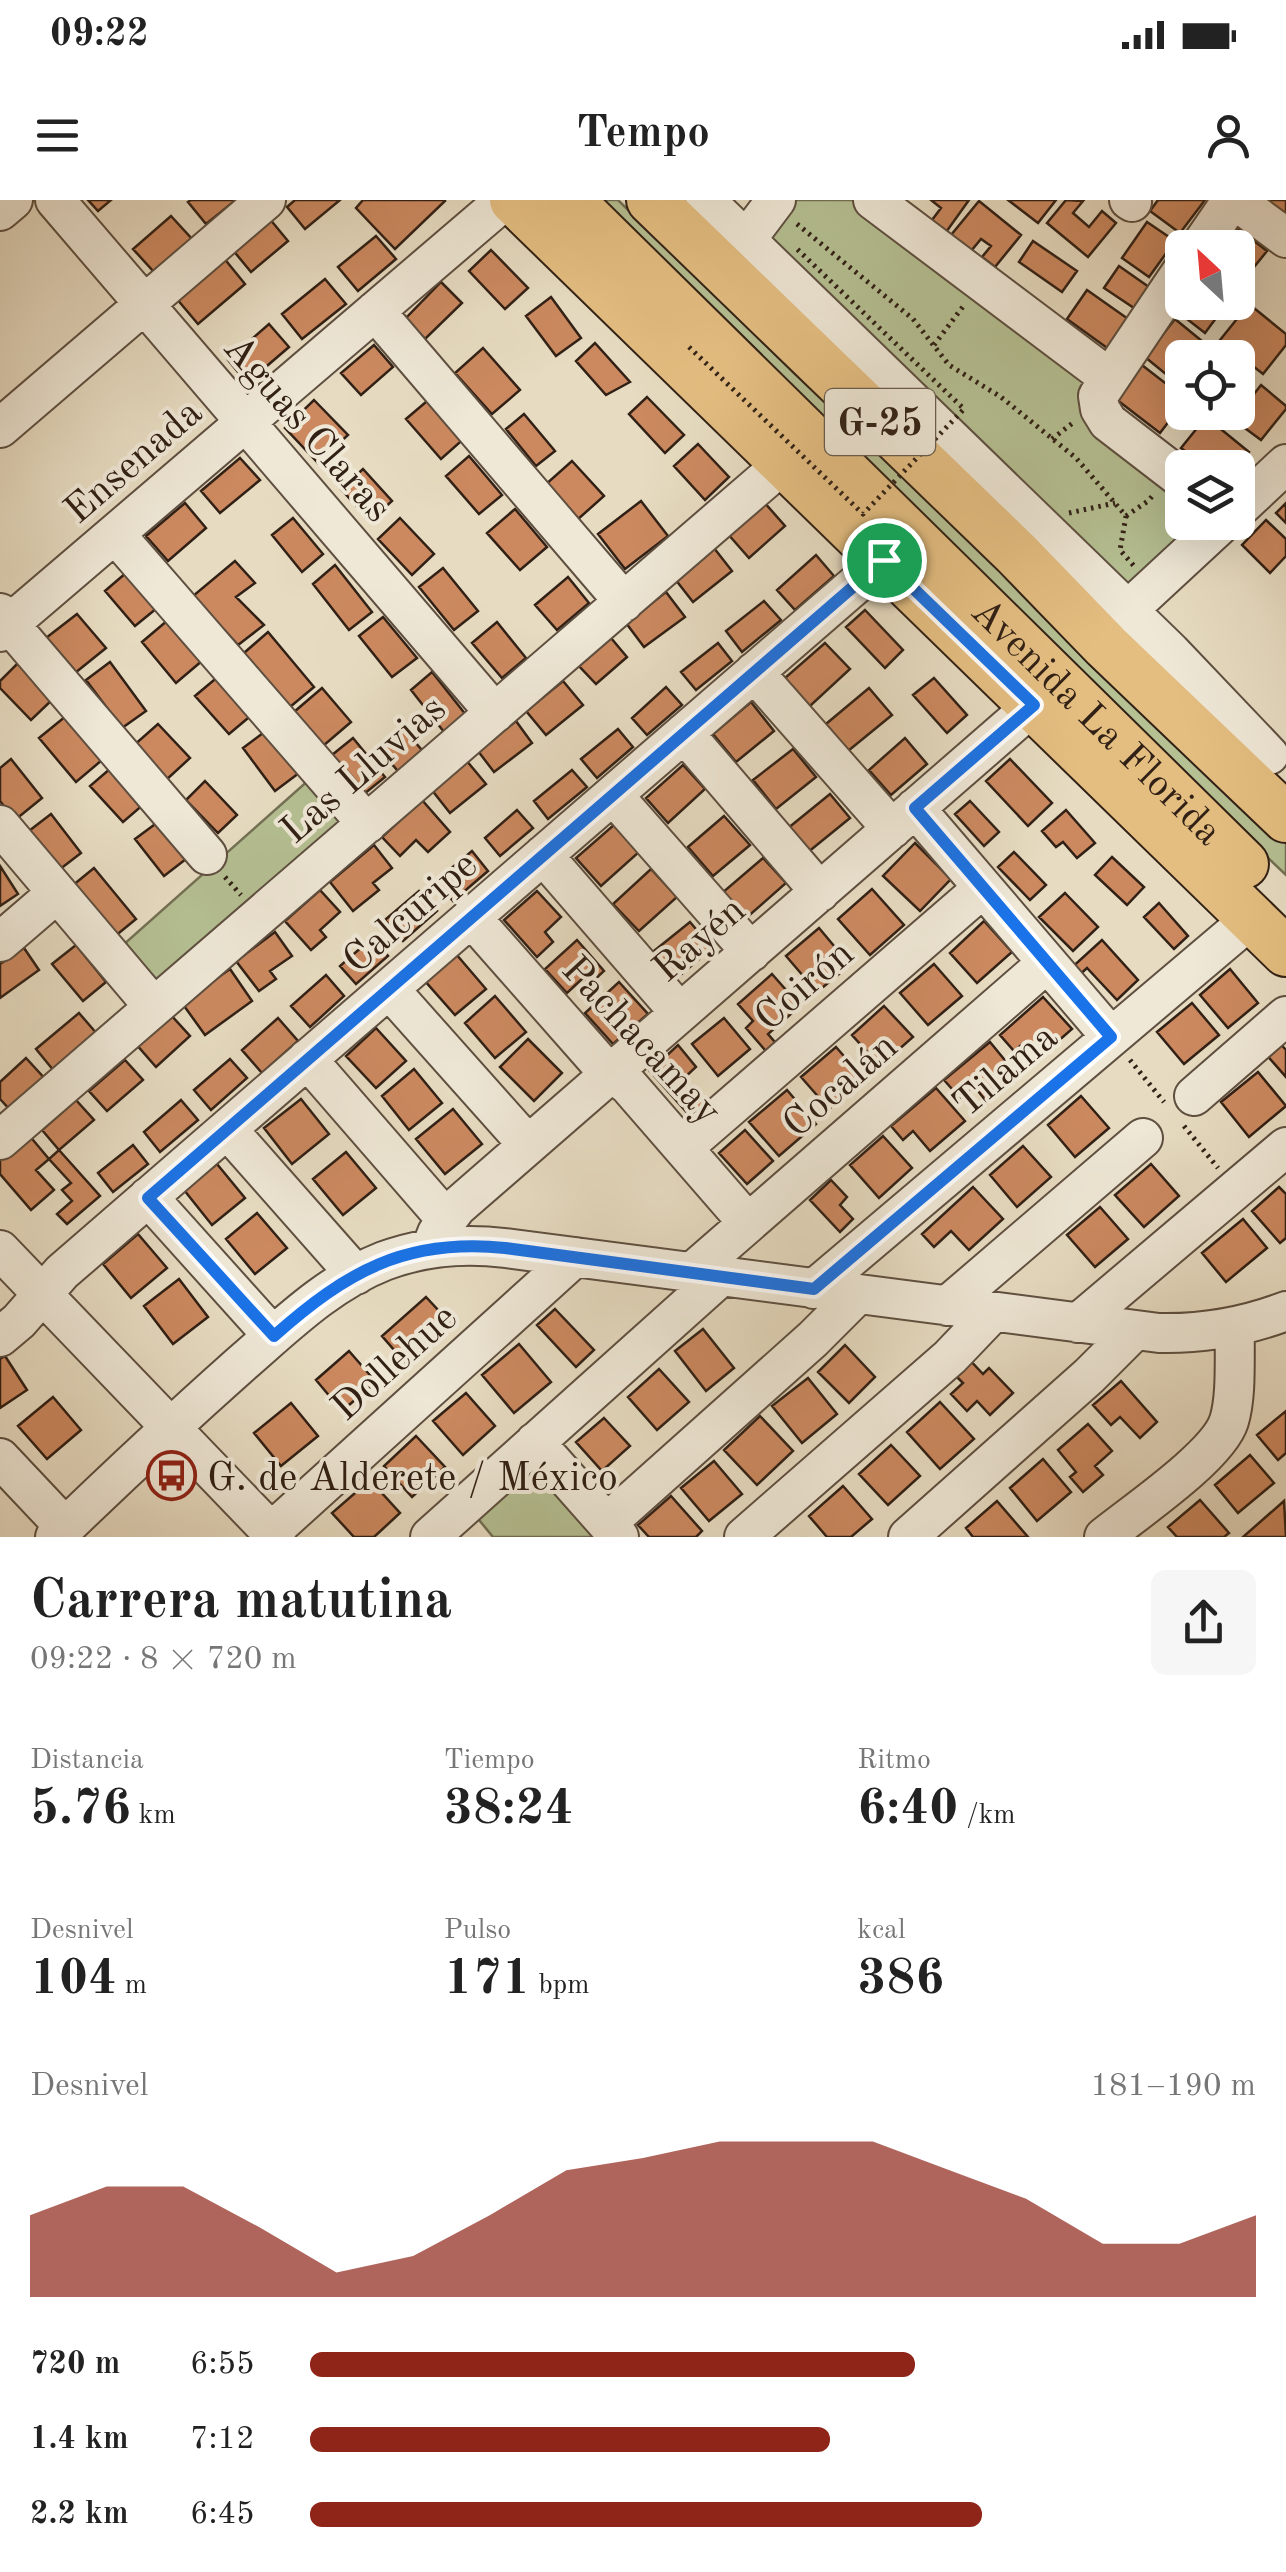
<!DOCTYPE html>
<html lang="es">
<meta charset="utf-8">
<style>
:root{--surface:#fff;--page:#f6f6f6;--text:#222;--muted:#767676;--accent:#8f2418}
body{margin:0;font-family:"Old Standard TT",serif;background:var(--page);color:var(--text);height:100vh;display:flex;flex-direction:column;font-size:38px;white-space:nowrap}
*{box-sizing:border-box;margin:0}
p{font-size:32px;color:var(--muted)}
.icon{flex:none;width:55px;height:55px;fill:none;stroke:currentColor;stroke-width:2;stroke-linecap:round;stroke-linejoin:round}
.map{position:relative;height:1337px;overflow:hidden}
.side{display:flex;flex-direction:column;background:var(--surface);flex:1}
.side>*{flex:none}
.needle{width:65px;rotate:334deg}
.tools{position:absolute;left:1165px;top:30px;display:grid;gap:20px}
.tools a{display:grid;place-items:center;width:90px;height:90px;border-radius:15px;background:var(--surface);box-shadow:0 10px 40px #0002;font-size:50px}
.pin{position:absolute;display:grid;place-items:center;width:85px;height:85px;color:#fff;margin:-42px;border:5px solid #fff;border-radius:50%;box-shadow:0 2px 10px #0007}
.round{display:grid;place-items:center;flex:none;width:105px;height:105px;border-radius:15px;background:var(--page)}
.headline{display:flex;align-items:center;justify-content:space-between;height:170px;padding:0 30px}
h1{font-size:55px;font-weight:600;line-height:75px}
.figures{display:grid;grid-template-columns:repeat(3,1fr);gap:15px;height:170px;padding:10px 30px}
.figures div{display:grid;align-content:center}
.figures b{font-size:50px;font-weight:600}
.figures small{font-size:28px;font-weight:400}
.figures p{font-size:28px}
.chart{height:280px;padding:20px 30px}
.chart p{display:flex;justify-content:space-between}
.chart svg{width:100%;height:180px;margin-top:10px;fill:var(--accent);opacity:.7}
ul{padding:0 30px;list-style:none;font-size:32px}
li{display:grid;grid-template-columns:160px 120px 1fr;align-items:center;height:75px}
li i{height:25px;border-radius:12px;background:var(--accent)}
.status{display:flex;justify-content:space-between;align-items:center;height:70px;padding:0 50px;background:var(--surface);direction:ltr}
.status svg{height:28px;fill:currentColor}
header{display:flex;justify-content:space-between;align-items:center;height:130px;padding:0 30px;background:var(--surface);font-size:45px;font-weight:600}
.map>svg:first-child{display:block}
.green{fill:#b5c093;stroke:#737054;stroke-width:2.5}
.building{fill:#cc8960;stroke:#312015;stroke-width:2.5}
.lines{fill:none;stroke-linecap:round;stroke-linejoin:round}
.minor-casing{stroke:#5e4f40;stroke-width:42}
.major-casing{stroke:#312015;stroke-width:52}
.path{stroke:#312015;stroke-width:5;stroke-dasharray:2.5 5;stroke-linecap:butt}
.minor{stroke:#efe8d7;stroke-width:38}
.major{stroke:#e4be81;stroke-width:48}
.path-bridge{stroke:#312015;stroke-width:5;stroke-dasharray:2.5 5;stroke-linecap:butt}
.route-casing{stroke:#fff;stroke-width:20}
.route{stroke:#1a73e8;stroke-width:12}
.labels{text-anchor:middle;stroke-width:8;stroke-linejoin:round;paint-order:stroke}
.shield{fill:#efe8d7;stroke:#6a5c4f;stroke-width:2.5}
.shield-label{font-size:38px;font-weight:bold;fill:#312015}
.street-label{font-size:40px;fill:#312015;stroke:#efe8d7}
.poi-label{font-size:40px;fill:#312015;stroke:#efe8d7;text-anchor:start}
</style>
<div class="status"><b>09:22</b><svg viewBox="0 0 49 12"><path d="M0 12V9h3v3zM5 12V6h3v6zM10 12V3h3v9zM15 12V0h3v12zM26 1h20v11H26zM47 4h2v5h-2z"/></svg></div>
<header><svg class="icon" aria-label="menu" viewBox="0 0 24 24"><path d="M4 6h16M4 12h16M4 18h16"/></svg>Tempo<svg class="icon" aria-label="person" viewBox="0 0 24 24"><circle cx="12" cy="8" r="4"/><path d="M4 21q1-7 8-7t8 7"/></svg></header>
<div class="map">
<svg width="1286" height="1337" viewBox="0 0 1286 1337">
<rect width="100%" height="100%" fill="#e7dcc2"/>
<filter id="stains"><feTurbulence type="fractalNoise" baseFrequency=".002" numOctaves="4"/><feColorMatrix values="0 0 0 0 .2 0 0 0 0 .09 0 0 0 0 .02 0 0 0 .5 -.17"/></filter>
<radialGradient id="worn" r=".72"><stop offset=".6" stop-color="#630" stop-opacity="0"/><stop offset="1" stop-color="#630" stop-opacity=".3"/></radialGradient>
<path class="green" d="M583,0H618L795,174L1286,634V675L783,194Z
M792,0H862L1086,177L1094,226L1182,300V322L1199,323L1132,389L765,34Z
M311,578L347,618L159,785L123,745Z
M529,1256L610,1337H493L475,1315Z"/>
<path class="building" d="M88,0H111L98,11Z
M191,0H236L206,24L188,2Z
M295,0H340L305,29L287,7Z
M363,0H444L445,1L395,49L356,8Z
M931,0H969L944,35L929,24L941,8Z
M1008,0H1056L1038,23Z
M1066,0L1083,1L1073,13L1089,27L1102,11L1116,23L1088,57L1047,23Z
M1158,0H1205L1180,33L1150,11Z
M1256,0H1286V17Z
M979,1L1021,35L995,67L982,57L991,46L981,39L971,51L951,35Z
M171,16L192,39L154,72L133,49Z
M269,18L288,41L251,72L232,49Z
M1147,22L1175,41L1149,77L1122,58Z
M1236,27L1267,51L1242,82L1238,78V48H1220Z
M376,36L396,59L358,91L338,67Z
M1033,41L1077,71L1062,92L1019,62Z
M491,50L528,88L505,109L469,71Z
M223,57L245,84L198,124L176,98Z
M1119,66L1149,87L1134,108L1104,88Z
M325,79L346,104L302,139L282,114Z
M441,82L462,103L425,139L405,119Z
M1087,90L1131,121L1110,150L1067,119Z
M551,97L581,138L556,156L526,116Z
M1185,102H1228L1205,133L1178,112Z
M1249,104L1286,134V145L1263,174L1220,140Z
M1175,119L1208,146L1199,158H1182V178L1178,184L1145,157Z
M269,124L289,147L247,183L228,160Z
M595,143L630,182L606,195L576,161Z
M374,145L393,167L361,195L341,173Z
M483,148L520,190L492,214L455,173Z
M1138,162L1182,196V204L1160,233L1112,196Z
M1261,185L1286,206V209L1261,240L1234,220Z
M433,196L467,236L441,259L406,219Z
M647,197L684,235L665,253L629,214Z
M314,200L348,235L318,263L285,228Z
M524,214L555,251L536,266L506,229Z
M1206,217L1249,252L1237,268H1207L1181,248Z
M698,244L729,277L705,300L674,266Z
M469,256L502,295L479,314L446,276Z
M240,258L260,280L220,313L201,291Z
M572,261L604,296L577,320L545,285Z
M363,269L392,301L370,321L341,289Z
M641,301L668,336L625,369L598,334Z
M764,302L785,326L749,358L727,333Z
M185,303L206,328L168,361L146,336Z
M1286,303V323L1276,313Z
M515,309L547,347L520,370L487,333Z
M293,318L323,354L302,372L272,335Z
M400,318L434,354L412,375L378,339Z
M1266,320L1286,339V356L1270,373L1242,345Z
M714,348L732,371L693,402L675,379Z
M816,355L834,376L795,410L777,390Z
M235,361L255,383L236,397L264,425L238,445L193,396Z
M335,365L372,412L349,430L313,384Z
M443,368L478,411L454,430L419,387Z
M127,372L157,408L135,426L105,391Z
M568,377L589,403L557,430L535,405Z
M666,392L685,417L644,447L626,423Z
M764,401L781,420L742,452L726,431Z
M865,410L903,450L885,468L846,427Z
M77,414L106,448L75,473L46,438Z
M383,417L417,458L392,477L359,436Z
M168,420L203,460L176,483L142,442Z
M497,422L526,458L502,478L472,443Z
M268,432L314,487L290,507L244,453Z
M611,438L627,457L596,484L579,466Z
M718,443L732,461L696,490L681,472Z
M825,443L850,469L810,506L785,478Z
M110,462L146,511L122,528L86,480Z
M18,463L53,499L31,520L0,488V481Z
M432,472L470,520L448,537L411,490Z
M220,475L254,513L229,534L195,496Z
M934,478L967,515L947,533L913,495Z
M563,481L583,505L546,535L526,511Z
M666,487L682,505L647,535L632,518Z
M322,488L351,522L323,546L294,512Z
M869,488L892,515L848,551L826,524Z
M751,502L774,531L736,562L713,534Z
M66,516L102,560L76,582L39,538Z
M516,521L532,543L494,572L478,551Z
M158,524L190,558L165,581L133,546Z
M402,527L427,556L403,577L378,548Z
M618,529L633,547L597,578L581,559Z
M267,530L299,573L275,591L243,548Z
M353,538L385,577L364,594L332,555Z
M905,538L927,564L891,595L869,570Z
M793,549L816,577L776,609L753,580Z
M11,559L42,598L15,620L0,601V568Z
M1010,559L1052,603L1028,626L986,581Z
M466,560L486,584L450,613L431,589Z
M683,565L705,589L668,623L646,598Z
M111,568L144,604L123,622L90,586Z
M572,570L587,587L548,619L534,601Z
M205,581L237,615L218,633L186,600Z
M830,594L850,618L807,653L787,629Z
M422,600L450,632L428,652L416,640L400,656L382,637Z
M970,601L999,632L984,646L955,614Z
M517,610L533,628L500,656L485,638Z
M1066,610L1095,643L1077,658L1063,642L1056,647L1042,631Z
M51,614L81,653L55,673L25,634Z
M724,616L750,645L713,676L688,647Z
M158,622L186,659L164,676L135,639Z
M615,624L639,652L601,686L576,658Z
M915,643L951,679L920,711L883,676Z
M374,645L392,668L373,683L379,690L353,711L330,682Z
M472,651L488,671L453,701L436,681Z
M1014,652L1046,685L1030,700L998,667Z
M1112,657L1144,687L1127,705L1095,675Z
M763,658L786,683L745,719L722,693Z
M0,666L18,694L0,706Z
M94,668L136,719L114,737L72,686Z
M651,669L677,697L639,731L613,704Z
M872,689L904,725L870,755L838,719Z
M320,690L340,712L320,730L326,737L311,750L285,721Z
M419,691L437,711L403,741L385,720Z
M537,691L561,717L545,732L553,742L537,757L504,720Z
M1065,693L1098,727L1073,751L1039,717Z
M1159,703L1188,736L1174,749L1144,717Z
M984,721L1012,752L977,783L950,753Z
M690,722L712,748L677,778L654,751Z
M819,728L850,765L817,792L786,756Z
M275,732L292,756L270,771L276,779L259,791L236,761Z
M372,738L388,756L356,784L340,766Z
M577,740L604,771L590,784L584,777L567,793L545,769Z
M1102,740L1138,780L1117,800L1087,768L1076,778L1069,770Z
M76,745L106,782L83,801L52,764Z
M24,748L39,770L0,798V764Z
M456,754L486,789L455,815L425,781Z
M934,764L962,796L928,825L900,793Z
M230,769L252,801L205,835L182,803Z
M1230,769L1258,803L1228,828L1200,795Z
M772,774L800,806L768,834L781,849L771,857L746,828L753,821L738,804Z
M326,775L344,796L310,827L291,806Z
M619,782L648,814L613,844L585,813Z
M495,796L526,832L495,858L465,823Z
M1043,797L1072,829L1039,858L1025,842L1014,851L1000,835Z
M1192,803L1219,835L1184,864L1157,832Z
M884,806L913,837L880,866L852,835Z
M79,813L98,835L54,871L36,849Z
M170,814L190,836L156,867L136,844Z
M278,818L298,841L262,873L242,850Z
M724,818L750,849L718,876L692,844Z
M376,828L406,861L376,888L346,856Z
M528,839L562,873L534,901L500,867Z
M1276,839L1286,850V877L1263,851Z
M990,842L1017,875L986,901L974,886L960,898L944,880Z
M678,845L696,867L683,879L705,903L690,916L650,871Z
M836,847L864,879L829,909L801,877Z
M26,858L47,881L12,912L0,899V882Z
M230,859L247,878L211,910L194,890Z
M125,860L143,880L107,911L89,891Z
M414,869L442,903L409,930L382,896Z
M1258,872L1286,906L1249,937L1221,902Z
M936,888L965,921L930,951L913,931L903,940L891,926Z
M787,890L816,924L779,956L749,922Z
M1081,896L1109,928L1075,957L1048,925Z
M301,899L329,934L292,964L264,928Z
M76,900L94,920L59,950L42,930Z
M181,900L198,920L160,952L144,932Z
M453,909L482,944L445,974L416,939Z
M745,930L773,961L747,984L719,953Z
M28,934L49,959L36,970L54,990L31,1010L0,974V958Z
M883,936L912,968L879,998L850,965Z
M133,945L148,964L113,992L98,973Z
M1023,946L1051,977L1017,1007L990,975Z
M59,950L100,996L67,1024L57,1014L72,1001L62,990L71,983L49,959Z
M346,952L376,988L343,1015L313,979Z
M217,964L245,998L212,1025L184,990Z
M1151,964L1179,996L1144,1027L1115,995Z
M831,980L847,997L840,1005L853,1019L840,1032L810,1000Z
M973,987L1003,1019L969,1050L951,1031L934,1047L922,1034Z
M1279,987L1286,994V1038L1280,1043L1252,1011Z
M1100,1007L1128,1039L1095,1067L1067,1035Z
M257,1013L287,1048L255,1074L226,1039Z
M1243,1019L1267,1048L1226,1082L1202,1053Z
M138,1034L167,1068L131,1098L103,1064Z
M179,1079L208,1117L173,1144L144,1106Z
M426,1097L453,1126L408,1166L382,1136Z
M555,1109L594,1150L576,1167L537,1125Z
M703,1129L734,1168L706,1191L675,1151Z
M519,1144L551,1182L514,1213L482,1175Z
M845,1145L875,1177L849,1203L818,1172Z
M349,1151L376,1182L342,1211L316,1180Z
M965,1155L983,1174L989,1168L1013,1193L990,1215L977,1201L967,1211L951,1194L963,1183L949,1169Z
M5,1156L27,1190L0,1208V1159Z
M659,1169L689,1202L657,1230L628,1197Z
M808,1178L837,1214L802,1243L772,1206Z
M1121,1181L1157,1222L1140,1238L1120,1217L1111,1225L1093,1205Z
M466,1193L495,1226L463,1255L433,1221Z
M53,1197L81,1230L47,1259L18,1226Z
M940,1202L974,1239L940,1269L907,1232Z
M291,1203L318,1236L281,1266L254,1233Z
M1286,1211V1253L1278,1260L1257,1235Z
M760,1216L793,1251L757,1285L724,1250Z
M604,1218L630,1246L602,1271L576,1242Z
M1088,1224L1112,1251L1095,1266L1103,1275L1083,1292L1070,1277L1076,1272L1058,1250Z
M416,1236L445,1267L412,1297L384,1266Z
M891,1245L920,1276L888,1305L859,1274Z
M1250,1255L1274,1283L1238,1313L1215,1285Z
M1043,1259L1071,1292L1037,1321L1010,1288Z
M714,1261L742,1294L709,1321L681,1288Z
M370,1280L400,1313L374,1337H354L332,1313Z
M843,1286L872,1319L851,1337H827L809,1316Z
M671,1296L702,1331L696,1337H649L638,1325Z
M1200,1300L1229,1333L1224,1337H1177L1168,1327Z
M997,1301L1028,1337H973L966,1328Z
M1284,1301L1286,1337H1243Z"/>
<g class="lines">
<defs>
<path id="minor" d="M55,0L495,513
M705,0L1171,452L1269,555
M873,0L1108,177
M1129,0L1132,2
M1235,0L1286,38
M0,11L13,0
M746,40L776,0
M1199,48L1232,0
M1182,71L1098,196L1100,209L1108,222L1182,279
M375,111L624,402
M0,228L266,0
M1238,309L1286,264
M115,334L367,624
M1128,410L1223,322
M0,413L207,655
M0,432L505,0
M754,472L892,629
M684,533L820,692
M613,595L751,752
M915,608L1111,837
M0,625L154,807
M543,655L680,813
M471,717L597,860L629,886L748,1023
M0,742L57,693
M389,789L528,945
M307,859L446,1019
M1194,896L1286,816
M227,929L356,1075
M0,940L783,264
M683,948L983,688
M148,997L273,1136
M431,1048L437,1033L457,1007L1034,505
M0,1050L276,1337
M691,1073L1047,763
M814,1089L1252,718
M947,1106L1143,938
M1078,1123L1286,947
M0,1137L19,1121L62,1072L884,360
M535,1242L619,1337
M0,1258L65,1327
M607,1323L813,1139L858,1094
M271,1332L575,1057
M55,1337C116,1278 178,1220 241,1164C286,1125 328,1083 384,1061C424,1046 463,1043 505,1048L1159,1133C1204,1134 1244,1127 1286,1111
M430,1337L721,1076
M744,1337L950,1157L993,1112
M908,1337L1089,1176L1134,1131
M1104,1337C1135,1312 1218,1256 1229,1221C1237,1195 1234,1156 1235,1128"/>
<g id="major">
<path d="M514,0L1286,752"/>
<path id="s1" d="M569,0L1244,664"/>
<path d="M651,0L1016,353L1106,446L1286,618"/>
</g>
</defs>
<use href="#minor" class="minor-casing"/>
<use href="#major" class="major-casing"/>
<path class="path" d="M797,24L913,119L949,165L1001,197L1076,258L1126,316L1120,350L1134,366
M934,145L965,104
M1052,239L1074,222
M1069,313L1115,303
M1126,316L1148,301L1155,293
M225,677L241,695
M1130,860L1164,902
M1184,926L1218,968"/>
<use href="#minor" class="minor"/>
<use href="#major" class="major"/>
<path class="path-bridge" d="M689,147L863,314L964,209L795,47"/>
</g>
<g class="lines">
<defs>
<path id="route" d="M884,360L1034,505L915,608L1111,837L814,1089L505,1048C405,1038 346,1072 274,1136L148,998Z"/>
</defs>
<use href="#route" class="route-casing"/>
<use href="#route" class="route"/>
</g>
<defs>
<symbol id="bus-ring" viewBox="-11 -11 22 22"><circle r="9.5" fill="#efe8d7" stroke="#8f2418" stroke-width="1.5"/><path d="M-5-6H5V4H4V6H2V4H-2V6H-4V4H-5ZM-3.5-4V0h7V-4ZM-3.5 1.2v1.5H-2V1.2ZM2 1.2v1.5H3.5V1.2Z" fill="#8f2418"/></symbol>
</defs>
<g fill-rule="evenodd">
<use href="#bus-ring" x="144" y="1248" width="55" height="55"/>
</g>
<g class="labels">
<rect class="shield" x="825" y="189" width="110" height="66" rx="8"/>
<g class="shield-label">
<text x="880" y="235">G-25</text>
</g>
<g class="street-label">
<text transform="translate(309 227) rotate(49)" y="14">Aguas Claras</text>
<text transform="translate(132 260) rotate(-41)" y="14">Ensenada</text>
<text dy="14" stroke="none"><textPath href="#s1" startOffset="742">Avenida La Florida</textPath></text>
<text transform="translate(362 568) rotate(-41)" y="14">Las Lluvias</text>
<text transform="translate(409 711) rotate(-41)" y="14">Calcuripe</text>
<text transform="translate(698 738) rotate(-41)" y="14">Rayén</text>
<text transform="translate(803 784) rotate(-41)" y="14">Coirón</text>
<text transform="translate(643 839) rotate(47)" y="14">Pachacamay</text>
<text transform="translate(1004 869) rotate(-40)" y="14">Tilama</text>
<text transform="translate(839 884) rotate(-41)" y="14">Cocalán</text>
<text transform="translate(393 1161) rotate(-42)" y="14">Dollehue</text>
</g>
<g class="poi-label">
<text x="207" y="1290">G. de Alderete / México</text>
</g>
</g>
<rect width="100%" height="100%" filter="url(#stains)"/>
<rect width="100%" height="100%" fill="url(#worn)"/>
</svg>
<div class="tools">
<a><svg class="needle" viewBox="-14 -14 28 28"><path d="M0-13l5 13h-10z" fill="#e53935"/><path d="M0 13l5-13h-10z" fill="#767676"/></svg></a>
<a><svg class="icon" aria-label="locate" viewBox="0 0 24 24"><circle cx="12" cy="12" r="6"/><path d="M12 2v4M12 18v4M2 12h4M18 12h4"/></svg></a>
<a><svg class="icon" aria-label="layers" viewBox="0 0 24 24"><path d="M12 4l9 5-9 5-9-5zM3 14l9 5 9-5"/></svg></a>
</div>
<div class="pin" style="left:884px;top:360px;background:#1e9e55"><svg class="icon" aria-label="arrive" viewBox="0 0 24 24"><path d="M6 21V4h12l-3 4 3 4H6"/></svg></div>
</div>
<section class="side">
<div class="headline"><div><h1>Carrera matutina</h1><p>09:22 · 8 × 720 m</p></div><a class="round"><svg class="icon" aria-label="share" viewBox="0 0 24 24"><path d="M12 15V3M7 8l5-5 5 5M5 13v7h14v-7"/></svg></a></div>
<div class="figures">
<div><p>Distancia</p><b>5.76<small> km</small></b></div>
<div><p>Tiempo</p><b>38:24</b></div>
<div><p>Ritmo</p><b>6:40<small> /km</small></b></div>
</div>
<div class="figures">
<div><p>Desnivel</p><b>104<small> m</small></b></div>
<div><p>Pulso</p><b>171<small> bpm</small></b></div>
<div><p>kcal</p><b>386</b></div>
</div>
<div class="chart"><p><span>Desnivel</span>181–190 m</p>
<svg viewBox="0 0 160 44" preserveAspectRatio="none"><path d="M0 44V24L10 17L20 17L30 27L40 38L50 34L60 24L70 13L80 10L90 6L100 6L110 6L120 13L130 20L140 31L150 31L160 24V44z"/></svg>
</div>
<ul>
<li><b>720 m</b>6:55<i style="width:64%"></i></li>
<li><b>1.4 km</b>7:12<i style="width:55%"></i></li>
<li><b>2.2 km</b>6:45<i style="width:71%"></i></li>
</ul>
</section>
